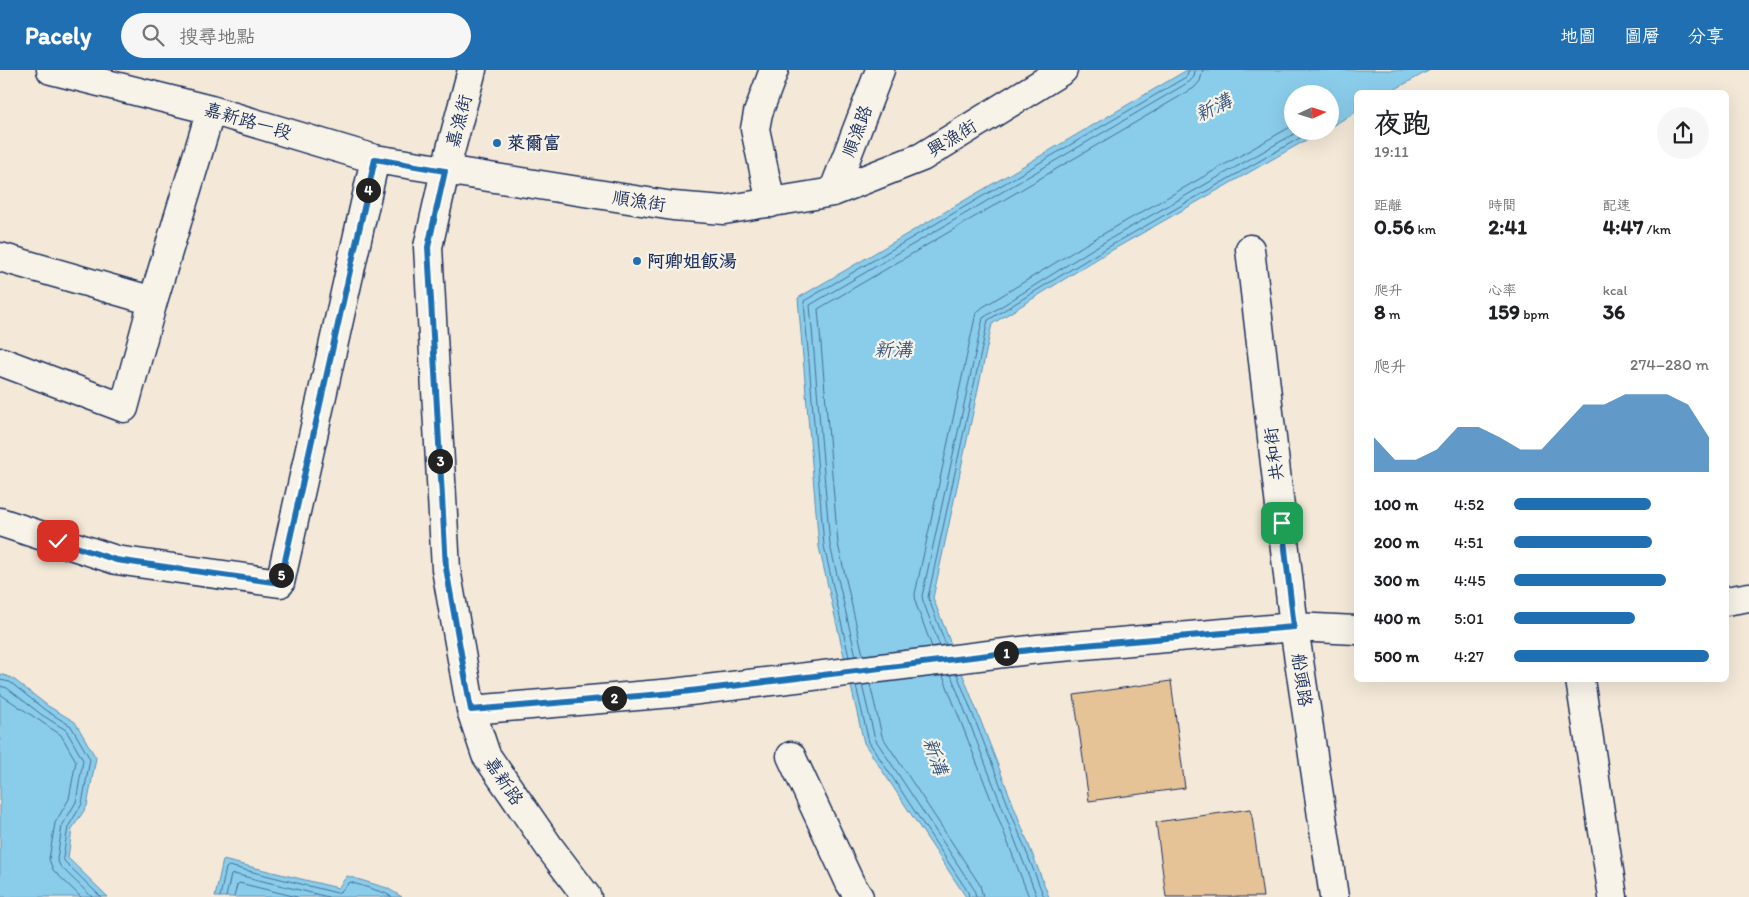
<!DOCTYPE html>
<html lang="zh-TW">
<meta charset="utf-8">
<style>
:root{--surface:#fff;--page:#f6f6f6;--text:#202124;--muted:#757577;--accent:#1f6fb2}
body{margin:0;font-family:Itim,"LXGW WenKai TC",sans-serif;background:var(--page);color:var(--text);height:100vh;display:flex;flex-direction:column;font-size:19px;white-space:nowrap}
*{box-sizing:border-box;margin:0}
p{font-size:16px;color:var(--muted)}
.icon{flex:none;width:28px;height:28px;fill:none;stroke:currentColor;stroke-width:2;stroke-linecap:round;stroke-linejoin:round}
.map{position:relative;flex:1;overflow:hidden}
.drawer{position:absolute;left:1354px;top:20px;width:375px;height:592px;display:flex;flex-direction:column;background:var(--surface);border-radius:8px;box-shadow:0 5px 20px #0002}
.drawer>*{flex:none}
.needle{width:32px;rotate:86deg}
.fabs{position:absolute;left:1284px;top:15px;display:grid;gap:10px}
.fabs a{display:grid;place-items:center;width:55px;height:55px;border-radius:50%;background:var(--surface);box-shadow:0 5px 20px #0002;font-size:25px}
.pin{position:absolute;display:grid;place-items:center;width:42px;height:42px;color:#fff;margin:-21px;border-radius:10px;box-shadow:0 2px 8px #0006}
.km{position:absolute;width:25px;height:25px;margin:-12px;border-radius:50%;background:#222;color:#fff;font-size:14px;line-height:25px;text-align:center}
.round{display:grid;place-items:center;flex:none;width:52px;height:52px;border-radius:26px;background:var(--page)}
.summary{display:flex;align-items:center;justify-content:space-between;height:85px;padding:0 20px}
h1{font-size:28px;font-weight:800;line-height:38px}
.metrics{display:grid;grid-template-columns:repeat(3,1fr);gap:8px;height:85px;padding:5px 20px}
.metrics div{display:grid;align-content:center}
.metrics b{font-size:21px;font-weight:800}
.metrics small{font-size:14px;font-weight:400}
.metrics p{font-size:14px}
.chart{height:140px;padding:10px 20px}
.chart p{display:flex;justify-content:space-between}
.chart svg{width:100%;height:90px;margin-top:5px;fill:var(--accent);opacity:.7}
ul{padding:0 20px;list-style:none;font-size:16px}
li{display:grid;grid-template-columns:80px 60px 1fr;align-items:center;height:38px}
li i{height:12px;border-radius:6px;background:var(--accent)}
header{display:flex;align-items:center;gap:30px;box-sizing:border-box;height:70px;padding:0 25px;background:var(--accent);color:#fff}
header strong{font-size:24px}
nav{display:flex;gap:28px;margin-inline-start:auto;font-size:18px}
.search{width:350px;height:45px;background:var(--page);display:flex;align-items:center;gap:12px;box-sizing:border-box;padding:0 18px;border-radius:28px;color:var(--muted);font-size:19px}
.map>svg:first-child{display:block}
.water{fill:#8acdeb;stroke:#5e8eb3}
.lines{fill:none;stroke-linecap:round;stroke-linejoin:round}
.shore{stroke:#476e96;stroke-width:1}
.building{fill:#e6c397;stroke:#1b2f5e}
.minor-casing{stroke:#1b2f5e;stroke-width:31}
.minor{stroke:#f7f3e8;stroke-width:28}
.route-casing{stroke:#fff;stroke-width:10}
.route{stroke:#1f6fb2;stroke-width:6}
.poi-dot{fill:#1f6fb2;stroke:#f7f3e8;stroke-width:2}
.labels{text-anchor:middle;stroke-width:4.5;stroke-linejoin:round;paint-order:stroke}
.street-label{font-size:18px;fill:#1b2f5e;stroke:#f7f3e8}
.poi-label{font-size:18px;font-weight:bold;fill:#1b2f5e;stroke:#f7f3e8;text-anchor:start}
.water-label{font-size:19px;font-style:italic;fill:#375681;stroke:#f7f3e8}
</style>
<header>
<strong>Pacely</strong>
<div class="search"><svg class="icon" aria-label="search" viewBox="0 0 24 24"><circle cx="10" cy="10" r="6"/><path d="M15 15l6 6"/></svg>搜尋地點</div>
<nav><a>地圖</a><a>圖層</a><a>分享</a></nav>
</header>
<div class="map">
<svg width="1749" height="827" viewBox="0 0 1749 827">
<rect width="100%" height="100%" fill="#f4e9d8"/>
<filter id="ink" filterUnits="userSpaceOnUse"><feTurbulence type="fractalNoise" baseFrequency=".02" numOctaves="2"/><feDisplacementMap in="SourceGraphic" scale="10" xChannelSelector="R" yChannelSelector="G"/><feConvolveMatrix kernelMatrix="1 2 1 2 8 2 1 2 1" color-interpolation-filters="sRGB"/></filter>
<g filter="url(#ink)">
<path class="water" d="M1187,0H1430L1390,22H1356V42L1330,57V24H1292V61H1322L1100,187L992,254L933,528L1049,827H966L864,673L819,477L798,228Z
M0,604L12,608L48,636L75,652L96,688L87,736L72,759L68,788L108,827H0Z
M223,790L338,818L347,806L387,818L402,827H215Z"/>
<g class="lines">
<path class="shore" d="M946,575L928,527L988,250L1098,183L1312,61
M940,576L923,531L922,526L983,248L1094,178L1299,61
M932,577L916,534L915,524L976,243L983,237L1091,171L1292,56
M863,585L838,474L818,239L1194,18L1200,11L1203,0
M856,586L830,475L810,235L1189,12L1194,7L1195,0
M849,587L824,476L804,231L1186,7L1189,0
M957,604L1044,827
M951,605L1037,827
M943,606L1029,827
M0,610L10,612L45,640L71,656L90,689L82,734L68,757L63,788L65,792L101,827
M870,614L882,666L980,815L983,827
M862,615L875,669L974,819L976,827
M0,616L7,618L42,645L66,660L83,690L76,732L62,756L57,789L60,796L92,827
M856,616L869,672L968,822L969,827
M0,624L61,665L76,691L69,729L55,753L49,789L53,800L81,827
M220,827L226,798L229,796L337,823L341,821L350,812L385,823L392,827
M226,827L231,805L234,804L328,827
M234,827L237,815L239,813L297,827"/>
</g>
<path class="building" d="M1171,611L1185,718L1089,731L1074,625Z
M1251,739L1263,827H1166L1156,752Z"/>
<g class="lines">
<defs>
<path id="minor" d="M51,0L211,40L375,89L673,136L724,140L833,122L922,87L1063,0
M472,0L445,101L428,177L446,499L471,640L486,685L550,778L587,827
M833,122L880,0
M771,133L755,59L758,43L774,0
M1250,179L1294,557L1356,560
M0,187L153,231
M2,292L124,338L153,231L211,40
M0,452L116,490L280,513L375,89
M1726,531L1749,527
M1580,610L1613,827
M471,640L673,623L1038,579L1294,557L1334,827
M791,686L850,813L859,827"/>
</defs>
<use href="#minor" class="minor-casing"/>
<use href="#minor" class="minor"/>
</g>
</g>
<g class="lines" filter="url(#ink)">
<defs>
<path id="route" d="M58,471L116,490L280,513L375,89L445,101L428,177L446,498L471,640L674,623L1038,579L1294,557L1282,453"/>
</defs>
<use href="#route" class="route-casing"/>
<use href="#route" class="route"/>
</g>
<g class="poi-dot">
<circle cx="497" cy="73" r="5"/>
<circle cx="637" cy="191" r="5"/>
</g>
<g class="labels">
<g class="street-label">
<text transform="translate(248 51) rotate(16)" y="6">嘉新路一段</text>
<text transform="translate(459 51) rotate(-75)" y="6">嘉漁街</text>
<text transform="translate(857 61) rotate(-69)" y="6">順漁路</text>
<text transform="translate(952 68) rotate(-31)" y="6">興漁街</text>
<text transform="translate(639 131) rotate(9)" y="6">順漁街</text>
<text transform="translate(1274 384) rotate(-97)" y="6">共和街</text>
<text transform="translate(1302 610) rotate(82)" y="6">船頭路</text>
<text transform="translate(504 711) rotate(56)" y="6">嘉新路</text>
</g>
<g class="poi-label">
<text x="507" y="79">萊爾富</text>
<text x="647" y="197">阿卿姐飯湯</text>
</g>
<g class="water-label">
<text transform="translate(1213 37) rotate(-27)" y="7">新溝</text>
<text x="893" y="286">新溝</text>
<text transform="translate(936 686) rotate(71)" y="7">新溝</text>
</g>
</g>
</svg>
<div class="fabs">
<a><svg class="needle" viewBox="-14 -14 28 28"><path d="M0-13l5 13h-10z" fill="#e53935"/><path d="M0 13l5-13h-10z" fill="#757577"/></svg></a>
</div>
<div class="pin" style="left:1282px;top:453px;background:#1e9e55"><svg class="icon" aria-label="arrive" viewBox="0 0 24 24"><path d="M6 21V4h12l-3 4 3 4H6"/></svg></div>
<div class="pin" style="left:58px;top:471px;background:#d93025"><svg class="icon" aria-label="check" viewBox="0 0 24 24"><path d="M5 12l5 5 9-10"/></svg></div>
<b class="km" style="left:1006px;top:583px">1</b>
<b class="km" style="left:614px;top:628px">2</b>
<b class="km" style="left:440px;top:391px">3</b>
<b class="km" style="left:368px;top:120px">4</b>
<b class="km" style="left:281px;top:505px">5</b>
<section class="drawer">
<div class="summary"><div><h1>夜跑</h1><p>19:11</p></div><a class="round"><svg class="icon" aria-label="share" viewBox="0 0 24 24"><path d="M12 15V3M7 8l5-5 5 5M5 13v7h14v-7"/></svg></a></div>
<div class="metrics">
<div><p>距離</p><b>0.56<small> km</small></b></div>
<div><p>時間</p><b>2:41</b></div>
<div><p>配速</p><b>4:47<small> /km</small></b></div>
</div>
<div class="metrics">
<div><p>爬升</p><b>8<small> m</small></b></div>
<div><p>心率</p><b>159<small> bpm</small></b></div>
<div><p>kcal</p><b>36</b></div>
</div>
<div class="chart"><p><span>爬升</span>274–280 m</p>
<svg viewBox="0 0 160 44" preserveAspectRatio="none"><path d="M0 44V27L10 38L20 38L30 33L40 22L50 22L60 27L70 33L80 33L90 22L100 11L110 11L120 6L130 6L140 6L150 11L160 27V44z"/></svg>
</div>
<ul>
<li><b>100 m</b>4:52<i style="width:70%"></i></li>
<li><b>200 m</b>4:51<i style="width:71%"></i></li>
<li><b>300 m</b>4:45<i style="width:78%"></i></li>
<li><b>400 m</b>5:01<i style="width:62%"></i></li>
<li><b>500 m</b>4:27<i style="width:100%"></i></li>
</ul>
</section>
</div>
